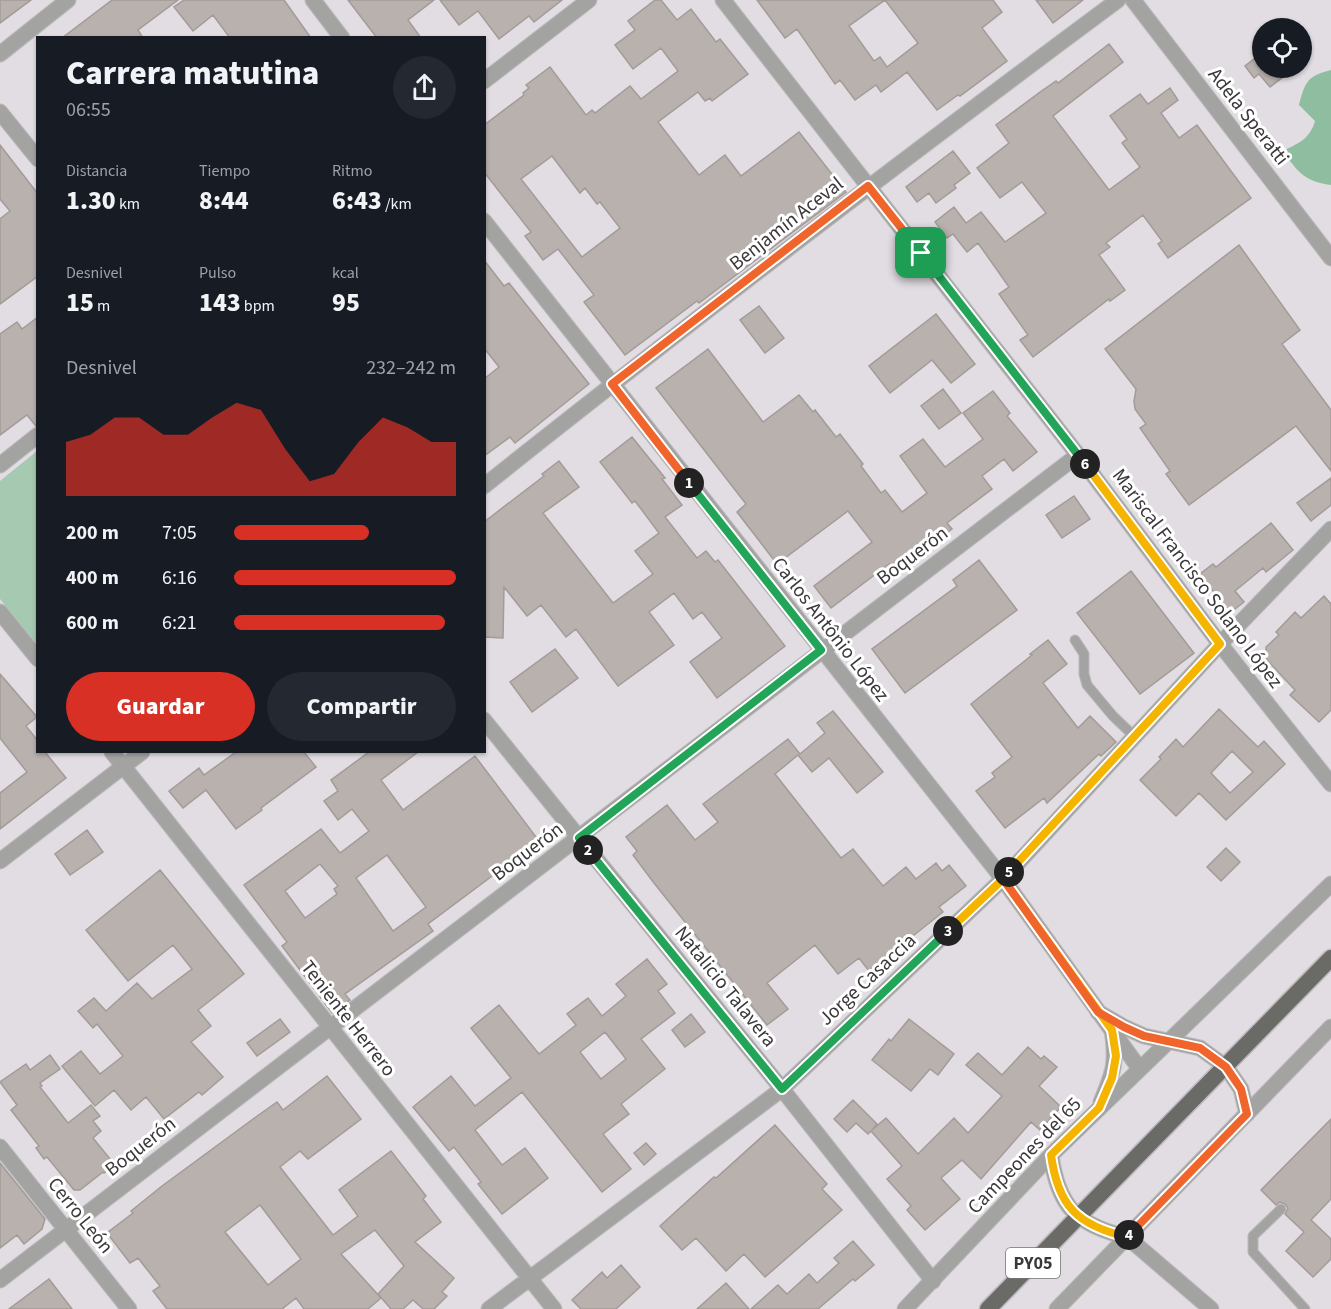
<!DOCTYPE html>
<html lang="es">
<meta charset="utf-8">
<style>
:root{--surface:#171b24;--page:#242831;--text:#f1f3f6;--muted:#9ea1a6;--accent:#d93025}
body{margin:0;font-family:"Source Sans 3",sans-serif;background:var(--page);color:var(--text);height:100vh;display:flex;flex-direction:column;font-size:22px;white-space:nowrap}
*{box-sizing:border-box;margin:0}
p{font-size:20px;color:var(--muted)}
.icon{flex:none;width:33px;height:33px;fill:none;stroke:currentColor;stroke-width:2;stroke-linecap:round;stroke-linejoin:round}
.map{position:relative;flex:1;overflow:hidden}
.details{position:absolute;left:36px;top:36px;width:450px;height:717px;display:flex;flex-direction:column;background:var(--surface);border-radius:0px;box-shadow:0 2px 4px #0004}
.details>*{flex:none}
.fabs{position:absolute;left:1252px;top:18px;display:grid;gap:12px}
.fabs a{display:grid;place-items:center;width:60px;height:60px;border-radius:50%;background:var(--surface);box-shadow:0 2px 4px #0004;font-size:30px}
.pin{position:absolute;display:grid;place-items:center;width:51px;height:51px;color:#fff;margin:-26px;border-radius:12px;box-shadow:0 3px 9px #0006}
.km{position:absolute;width:30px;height:30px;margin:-15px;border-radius:50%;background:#222;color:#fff;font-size:16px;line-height:30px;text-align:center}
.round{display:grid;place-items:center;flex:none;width:63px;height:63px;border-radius:32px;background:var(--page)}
.overview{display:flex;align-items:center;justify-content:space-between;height:102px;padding:0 30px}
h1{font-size:33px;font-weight:800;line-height:45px}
.stats{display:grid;grid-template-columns:repeat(3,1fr);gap:9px;height:102px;padding:6px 30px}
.stats div{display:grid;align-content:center}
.stats b{font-size:26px;font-weight:800}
.stats small{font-size:16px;font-weight:400}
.stats p{font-size:16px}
.chart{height:168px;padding:12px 30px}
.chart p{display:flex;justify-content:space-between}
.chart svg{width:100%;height:108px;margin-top:6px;fill:var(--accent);opacity:.7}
.button{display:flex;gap:12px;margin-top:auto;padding:12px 30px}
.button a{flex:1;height:69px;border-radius:36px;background:var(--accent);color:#fff;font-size:24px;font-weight:800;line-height:69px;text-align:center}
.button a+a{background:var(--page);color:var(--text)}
ul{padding:0 30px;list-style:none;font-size:20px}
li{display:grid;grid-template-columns:96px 72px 1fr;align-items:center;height:45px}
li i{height:15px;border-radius:8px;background:var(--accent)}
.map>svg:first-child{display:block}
.green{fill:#a6c9b1}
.forest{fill:#8fbd9f}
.building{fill:#b8b1ae;stroke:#a29b98;stroke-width:1.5;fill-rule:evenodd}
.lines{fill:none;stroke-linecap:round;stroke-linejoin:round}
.service-casing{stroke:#bcb9bd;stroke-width:11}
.minor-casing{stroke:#bcb9bd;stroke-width:17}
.tertiary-casing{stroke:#bcb9bd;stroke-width:17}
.trunk-casing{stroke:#bcb9bd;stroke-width:19}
.service{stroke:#a3a4a2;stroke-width:9}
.minor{stroke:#a3a4a2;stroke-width:15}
.tertiary{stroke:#a3a4a2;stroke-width:15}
.trunk{stroke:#6a6b66;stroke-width:16}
.split-1-casing{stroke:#fff;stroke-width:12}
.split-2-casing{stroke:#fff;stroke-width:12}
.split-3-casing{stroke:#fff;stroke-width:12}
.split-4-casing{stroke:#fff;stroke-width:12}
.split-5-casing{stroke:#fff;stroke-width:12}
.split-6-casing{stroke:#fff;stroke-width:12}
.split-7-casing{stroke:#fff;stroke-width:12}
.split-1{stroke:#f0652b;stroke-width:8}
.split-2{stroke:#22a559;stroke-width:8}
.split-3{stroke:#22a559;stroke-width:8}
.split-4{stroke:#f5b400;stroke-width:8}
.split-5{stroke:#f0652b;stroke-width:8}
.split-6{stroke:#f5b400;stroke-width:8}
.split-7{stroke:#22a559;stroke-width:8}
.labels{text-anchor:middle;stroke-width:6;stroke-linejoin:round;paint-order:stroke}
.shield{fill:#fff;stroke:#757475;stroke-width:1.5}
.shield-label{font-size:18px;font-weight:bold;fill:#3a383a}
.street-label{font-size:20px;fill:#3a383a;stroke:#fff}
</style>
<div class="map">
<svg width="1331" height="1309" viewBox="0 0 1331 1309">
<rect width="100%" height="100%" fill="#e1dde2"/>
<path class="green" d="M37,451V646L0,599V481Z"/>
<path class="forest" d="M1331,70V185C1303,181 1299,172 1282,151C1298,144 1310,139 1315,121L1299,105C1305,82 1307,76 1331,70Z"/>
<path class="building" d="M0,0H31L0,23Z
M112,0H178L138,30L143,38H62Z
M184,0H284L311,38H230L213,15L193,31L174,7Z
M348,0H434L408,20L421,38H377Z
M440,0H562L534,22L529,16L499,39L478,11L459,25Z
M655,0H661L677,20L691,9L716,42L720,39L748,74L712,101L710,98L705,101L698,92L658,122L699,175L725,155L741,176L799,132L846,192L699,303L697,301L625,355L584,302L594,295L558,249L543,260L525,236L531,232L484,172V125L524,95L523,93L529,88L526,85L550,67L586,115L592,110L595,113L630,86L641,99L678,71L661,48L633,69L615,45L635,30L628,21ZM552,156L580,193L585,188L597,204L600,202L620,228L582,257L521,179Z
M757,0H885L849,26L874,61L880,57L887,67L918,43L885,0H993L1002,12L982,28L1007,61L960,96L958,95L937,110L907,72L881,92L876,85L855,100L840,80L835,84L797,29L785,38Z
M1036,0H1083L1053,23Z
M1109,44L1123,62L1053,116L1109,190L1140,167L1122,143L1127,139L1110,116L1140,94L1148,104L1170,88L1178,100L1161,113L1179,138L1197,125L1251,198L1168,258L1158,244L1162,241L1143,215L1106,243L1110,247L1099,255L1125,290L1110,301L1109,299L1033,357L1020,340L1028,335L999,294L1009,287L978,243L967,252L953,234L947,238L935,222L954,207L966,223L981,212L1005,242L1046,213L1022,182L1000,198L977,168L1009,143L996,125L1040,92L1056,81L1058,83Z
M1263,52V68H1295L1270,87L1259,74L1254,78L1245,66Z
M0,145L38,194V276L0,304V219L10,211L0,199Z
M953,151L970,173L954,185L956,188L936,203L929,193L917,202L906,187Z
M1239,245L1300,330L1282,344L1331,410V471L1296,426L1189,505L1166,474L1170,471L1140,428L1146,424L1135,409L1134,401L1136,389L1105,349Z
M484,260L504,286L509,283L589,384L515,443L510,437L484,456V379L499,367L484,348Z
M759,306L784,338L765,353L740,320Z
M936,314L975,364L951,383L932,360L890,393L869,366Z
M38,317V425L36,426L27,415L0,435V334L17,322L22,329Z
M708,349L763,422L799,395L813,412L815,410L836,437L840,434L863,464L861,466L881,493L885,490L902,512L927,493L900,456L923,439L945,467L983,439L963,413L993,391L1010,413L1007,416L1037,452L1013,471L1004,459L982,476L992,489L947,523L952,529L895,573L889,564L831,608L814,586L872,542L848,511L777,564L737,512L746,504L656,388Z
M943,389L961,413L939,429L921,406Z
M632,437L665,478L662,479L682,505L665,517L697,558L706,551L715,562L718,560L785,646L717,698L690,662L722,638L702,612L693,619L674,593L649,612L674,645L618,686L576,629L566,637L541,605L527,616L504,587L503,638L484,637V522L544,476L542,474L559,461L579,487L543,513L613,603L653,574L635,551L659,533L635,501L632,503L600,462Z
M1331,478V505L1311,521L1297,503Z
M1074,496L1090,519L1062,538L1046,515Z
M1271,523L1293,550L1266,572L1263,568L1235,591L1244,602L1230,613L1200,574L1213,564L1216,567Z
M979,560L1017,610L905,693L872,649L957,586L953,580Z
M1131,571L1194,653L1140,694L1077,613Z
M1324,596L1331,604V710L1319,722L1290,695L1295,690L1266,659V647L1279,635L1276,632L1295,612L1301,618Z
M1048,640L1067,664L1043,683L1078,728L1090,716L1116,742L1101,756L1099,754L1047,803L1044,798L1005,828L976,791L995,777L992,773L1012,757L971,704L1032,655L1030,654Z
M555,649L578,678L532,712L510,682Z
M0,674L37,717L26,726L38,741V752H45L66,778L0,829V793L27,772L0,738Z
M1219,709L1258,747L1264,741L1285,764L1226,820L1199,793L1176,816L1140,780L1161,759L1159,757L1176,739L1183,747ZM1232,751L1253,772L1230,793L1211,773Z
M833,711L883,772L857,793L829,758L812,772L798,755L775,774L841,858L853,849L883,886L906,867L916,879L936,863L942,871L949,865L966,886L939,907L943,912L869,971L859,958L838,974L815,945L767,983L788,1009L767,1025L654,883L633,855L637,851L626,837L667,805L695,840L718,822L703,804L788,739L800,754L825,733L817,723Z
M236,752H304L316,767L261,808L262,810L236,829L206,790L183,808L169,791L199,768L204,775Z
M369,752H418L381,780L403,810L475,756L539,841L428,924L433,931L345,994L350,1000L332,1013L282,946L287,942L244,885L321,829L340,853L369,831L352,809L338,820L324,801L338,791L331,780ZM387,855L426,907L393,931L356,878ZM320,864L338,886L334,889L337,894L305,918L285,891Z
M87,830L103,852L70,875L55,854Z
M1226,848L1240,862L1221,881L1207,867Z
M160,870L244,974L198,1010L211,1026L191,1042L223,1077L202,1095L199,1092L164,1119L146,1097L131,1110L114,1090L95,1106L62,1066L81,1051L100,1074L123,1056L97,1024L93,1028L78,1011L94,998L106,1011L137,983L152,999L192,969L173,945L128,981L86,930Z
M647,959L667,984L658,991L675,1013L641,1039L665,1069L621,1104L629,1114L603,1134L631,1169L602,1192L522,1092L475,1130L502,1165L525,1148L548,1178L502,1214L478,1184L481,1182L454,1147L449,1151L413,1107L451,1076L475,1106L511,1078L471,1028L499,1005L539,1054L576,1025L567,1014L588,998L602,1016L626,996L616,984ZM605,1032L626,1059L601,1079L580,1052Z
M691,1014L705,1032L685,1047L672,1030Z
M280,1019L290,1032L257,1056L247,1043Z
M909,1019L954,1054L938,1075L930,1069L911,1091L872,1060L889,1039L891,1041Z
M1028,1047L1041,1059L1044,1056L1057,1067L1039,1086L1061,1107L1040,1130L1031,1122L981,1179L962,1160L941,1178L960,1199L925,1230L907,1210L911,1206L887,1179L902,1166L871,1131L868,1134L856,1123L847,1132L834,1119L853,1100L877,1124L872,1130L886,1118L918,1154L954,1118L968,1133L1002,1096L966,1065L978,1053L1002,1075Z
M50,1055L60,1069L40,1083L42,1086L40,1087L68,1123L91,1105L100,1116L93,1121L101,1131L93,1138L115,1165L104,1173L103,1172L80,1190H74L47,1157L44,1159L36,1148L39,1146L11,1110L17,1105L0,1082L26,1064L30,1070Z
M327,1076L361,1119L308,1159L300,1151L280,1167L333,1235L358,1216L339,1190L391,1151L426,1196L423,1199L441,1222L415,1242L454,1278L442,1292L447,1296L434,1309H423L413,1300L403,1309H391L378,1294L404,1266L375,1230L341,1254L381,1298L368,1309H304L296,1298L282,1309H167L153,1291L160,1286L138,1258L130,1263L107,1233L133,1213L131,1211L162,1186L260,1114L277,1102L283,1110ZM260,1205L301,1259L268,1285L225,1232Z
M1331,1119V1199L1311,1220L1331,1239V1259L1313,1277L1286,1251L1304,1232L1285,1214L1288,1208L1285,1204L1280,1202L1276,1205L1261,1190Z
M775,1125L827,1184L822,1189L842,1210L765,1277L744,1254L726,1271L696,1238L682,1250L660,1226L714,1177L716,1178Z
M646,1143L656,1154L644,1165L634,1153Z
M0,1163L45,1219L42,1229L24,1244L17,1235L0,1248Z
M853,1241L874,1265L855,1281L853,1279L818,1309H751L778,1285L787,1294L809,1274L817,1283L839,1263L834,1258Z
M621,1265L640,1287L616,1309H581L572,1300L602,1272L607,1278Z
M49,1279L72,1309H9Z
M726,1283L749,1309H697Z"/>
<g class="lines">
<defs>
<path id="service" d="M1075,640L1084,654V674L1087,685L1113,716L1135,737
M1281,1209L1253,1236V1252L1305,1309"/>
<path id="minor" d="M313,0L342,38
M723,0L1078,455L1220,644L1331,784
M1133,0L1331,258
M0,54L68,0
M484,81L589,0
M0,112L38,159
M484,221L1003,879L1139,1068
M0,465L38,435
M484,486C692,320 904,159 1118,0
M0,612L38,659
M484,720L782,1089L933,1281
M112,752L554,1309
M0,861L142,752
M1169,1041L1331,884
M1127,1237L1211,1309
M0,1280L1078,455
M489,1309L782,1089L1003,879L1220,644L1331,529"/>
<path id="tertiary" d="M1098,1012L1124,1027L1144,1036L1200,1048L1226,1067L1241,1089L1247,1114
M1101,1102C1114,1071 1117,1063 1112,1030
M0,1147L129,1309
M1051,1155C1058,1207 1077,1225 1127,1237
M905,1309L1051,1155L1169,1041
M1057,1309L1331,1027"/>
<path id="trunk" d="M988,1309L1331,958"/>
</defs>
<use href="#service" class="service-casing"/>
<use href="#minor" class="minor-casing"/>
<use href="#tertiary" class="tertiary-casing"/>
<use href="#trunk" class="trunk-casing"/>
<use href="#service" class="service"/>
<use href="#minor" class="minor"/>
<use href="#tertiary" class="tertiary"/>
<use href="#trunk" class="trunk"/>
</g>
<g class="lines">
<defs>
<path id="split-1" d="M689,483L612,384L868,186L921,253"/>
<path id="split-2" d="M588,850L579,838L821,650L689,483"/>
<path id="split-3" d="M588,850L782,1089L948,931"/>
<path id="split-4" d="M948,931L1003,879L1112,1030L1116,1056L1112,1078L1099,1108L1051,1155C1058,1206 1077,1225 1127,1237L1129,1235"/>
<path id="split-5" d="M1009,872L1003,879L1098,1012L1124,1027L1144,1036L1200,1048L1226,1067L1241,1089L1247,1114L1129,1235"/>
<path id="split-6" d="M1009,872L1220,644L1085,464"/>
<path id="split-7" d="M921,253L1085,464"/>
</defs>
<use href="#split-1" class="split-1-casing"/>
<use href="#split-2" class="split-2-casing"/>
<use href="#split-3" class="split-3-casing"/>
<use href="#split-4" class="split-4-casing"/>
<use href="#split-5" class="split-5-casing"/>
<use href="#split-6" class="split-6-casing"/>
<use href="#split-7" class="split-7-casing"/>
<use href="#split-1" class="split-1"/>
<use href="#split-2" class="split-2"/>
<use href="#split-3" class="split-3"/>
<use href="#split-4" class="split-4"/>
<use href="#split-5" class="split-5"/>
<use href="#split-6" class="split-6"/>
<use href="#split-7" class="split-7"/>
</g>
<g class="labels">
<rect class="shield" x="1006" y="1248" width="54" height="30" rx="4.5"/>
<g class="shield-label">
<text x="1033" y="1269">PY05</text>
</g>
<g class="street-label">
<text transform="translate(1249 116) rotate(52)" y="7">Adela Speratti</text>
<text transform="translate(786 223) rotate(-38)" y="7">Benjamín Aceval</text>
<text transform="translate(912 555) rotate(-37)" y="7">Boquerón</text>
<text transform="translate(1198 578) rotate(53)" y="7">Mariscal Francisco Solano López</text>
<text transform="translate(831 629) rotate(52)" y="7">Carlos Antônio López</text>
<text transform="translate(527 851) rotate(-37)" y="7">Boquerón</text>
<text transform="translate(867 979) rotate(-43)" y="7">Jorge Casaccia</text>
<text transform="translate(726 986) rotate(51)" y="7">Natalicio Talavera</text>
<text transform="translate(349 1018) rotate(52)" y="7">Teniente Herrero</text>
<text transform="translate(140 1146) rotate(-38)" y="7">Boquerón</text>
<text transform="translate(1024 1155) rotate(-46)" y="7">Campeones del 65</text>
<text transform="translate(81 1215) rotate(51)" y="7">Cerro León</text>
</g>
</g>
</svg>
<div class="fabs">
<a><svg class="icon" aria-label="locate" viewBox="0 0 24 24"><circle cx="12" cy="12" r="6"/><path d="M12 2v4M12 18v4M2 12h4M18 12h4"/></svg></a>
</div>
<div class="pin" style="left:921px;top:253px;background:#1e9e55"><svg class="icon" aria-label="arrive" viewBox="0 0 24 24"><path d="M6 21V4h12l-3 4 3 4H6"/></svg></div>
<b class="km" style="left:689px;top:483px">1</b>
<b class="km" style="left:588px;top:850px">2</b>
<b class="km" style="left:948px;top:931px">3</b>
<b class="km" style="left:1129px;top:1235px">4</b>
<b class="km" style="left:1009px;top:872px">5</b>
<b class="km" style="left:1085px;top:464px">6</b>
<section class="details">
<div class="overview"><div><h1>Carrera matutina</h1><p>06:55</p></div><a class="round"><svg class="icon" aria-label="share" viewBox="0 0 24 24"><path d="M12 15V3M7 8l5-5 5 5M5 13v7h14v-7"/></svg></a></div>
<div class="stats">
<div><p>Distancia</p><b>1.30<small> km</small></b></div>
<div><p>Tiempo</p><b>8:44</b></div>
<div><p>Ritmo</p><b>6:43<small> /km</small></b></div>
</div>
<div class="stats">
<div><p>Desnivel</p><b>15<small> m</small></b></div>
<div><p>Pulso</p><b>143<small> bpm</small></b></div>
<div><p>kcal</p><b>95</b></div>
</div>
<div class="chart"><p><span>Desnivel</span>232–242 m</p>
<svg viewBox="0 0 160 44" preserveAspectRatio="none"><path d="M0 44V22L10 19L20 12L30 12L40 19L50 19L60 12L70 6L80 9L90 25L100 38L110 35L120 22L130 12L140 16L150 22L160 22V44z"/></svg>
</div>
<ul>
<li><b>200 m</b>7:05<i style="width:61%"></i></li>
<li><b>400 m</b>6:16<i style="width:100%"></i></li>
<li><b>600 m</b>6:21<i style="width:95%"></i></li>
</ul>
<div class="button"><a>Guardar</a><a>Compartir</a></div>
</section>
</div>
